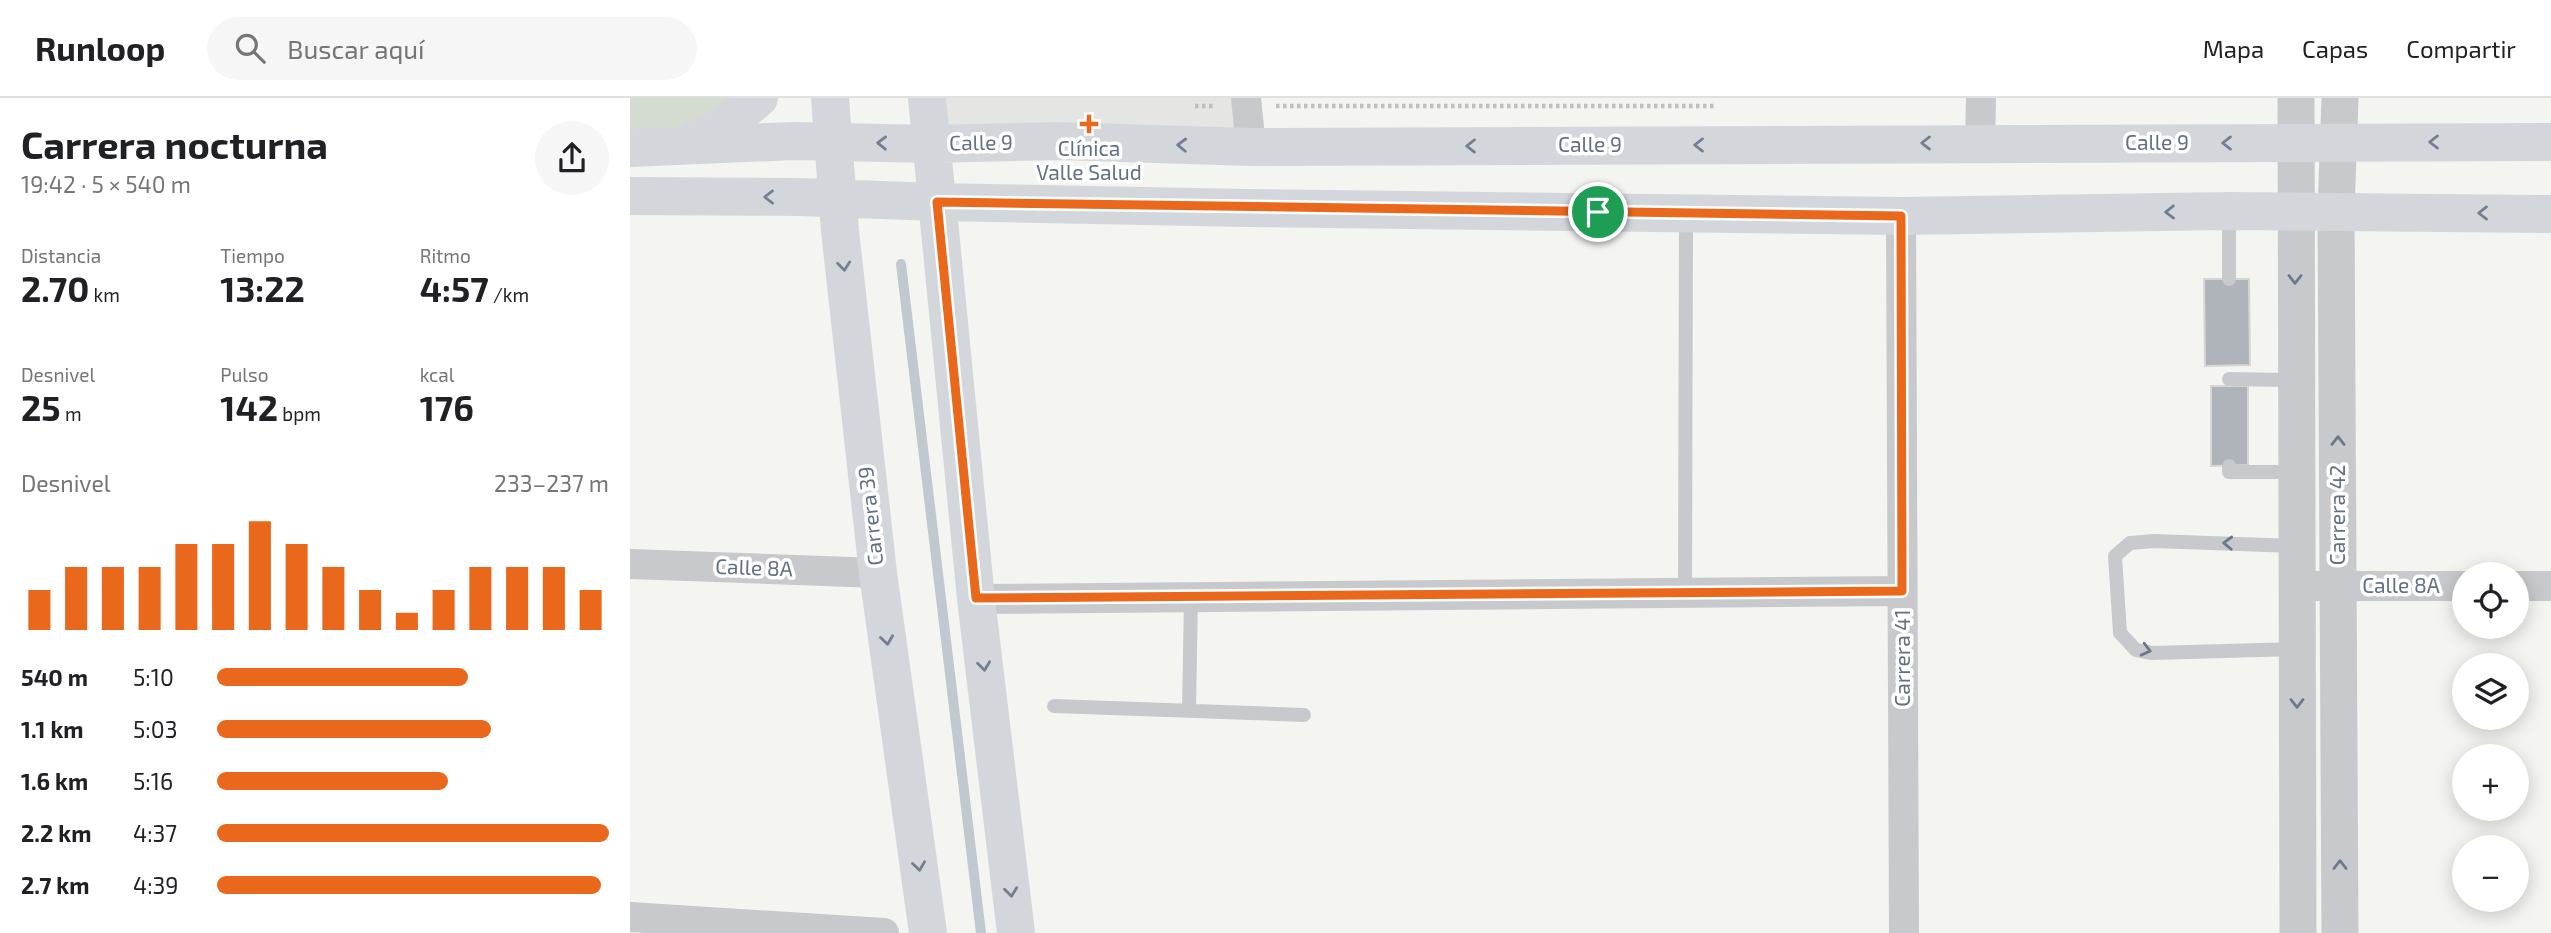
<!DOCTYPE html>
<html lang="es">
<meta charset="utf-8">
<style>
:root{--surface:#fff;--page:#f6f6f6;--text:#202124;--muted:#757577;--line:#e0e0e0;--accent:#ea681b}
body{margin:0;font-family:"Exo 2",sans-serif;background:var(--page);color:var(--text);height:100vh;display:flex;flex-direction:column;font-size:26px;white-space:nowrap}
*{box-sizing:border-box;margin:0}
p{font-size:23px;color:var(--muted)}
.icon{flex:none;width:38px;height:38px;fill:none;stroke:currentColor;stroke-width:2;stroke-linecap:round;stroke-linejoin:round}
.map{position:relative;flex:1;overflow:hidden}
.sheet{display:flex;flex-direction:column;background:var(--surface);width:630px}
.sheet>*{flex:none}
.buttons{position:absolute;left:1822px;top:464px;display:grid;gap:14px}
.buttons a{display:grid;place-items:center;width:77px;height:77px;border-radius:50%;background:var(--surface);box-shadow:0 4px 18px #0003;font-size:35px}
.pin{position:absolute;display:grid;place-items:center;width:60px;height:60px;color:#fff;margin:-30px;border:4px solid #fff;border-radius:50%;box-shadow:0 2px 7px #0007}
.round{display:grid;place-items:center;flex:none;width:74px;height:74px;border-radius:37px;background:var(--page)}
.summary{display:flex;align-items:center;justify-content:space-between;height:119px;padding:0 21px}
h1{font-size:38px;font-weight:700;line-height:52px}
.figures{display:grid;grid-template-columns:repeat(3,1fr);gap:10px;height:119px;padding:7px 21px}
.figures div{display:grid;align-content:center}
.figures b{font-size:35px;font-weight:700}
.figures small{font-size:19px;font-weight:400}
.figures p{font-size:19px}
.chart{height:196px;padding:14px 21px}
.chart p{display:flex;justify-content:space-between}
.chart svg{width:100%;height:126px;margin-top:7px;stroke:var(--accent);stroke-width:6}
ul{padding:0 21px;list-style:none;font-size:23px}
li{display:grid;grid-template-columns:112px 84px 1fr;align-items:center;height:52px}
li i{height:18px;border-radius:9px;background:var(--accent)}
header{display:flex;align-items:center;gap:42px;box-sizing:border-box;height:98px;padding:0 35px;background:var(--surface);border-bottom:2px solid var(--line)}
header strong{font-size:33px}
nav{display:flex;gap:38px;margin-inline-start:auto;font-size:24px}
.search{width:490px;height:63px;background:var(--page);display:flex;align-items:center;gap:18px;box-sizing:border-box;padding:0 24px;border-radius:38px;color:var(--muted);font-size:26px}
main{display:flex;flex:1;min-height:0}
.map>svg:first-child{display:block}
.built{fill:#e5e6e4}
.green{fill:#d4dcd1}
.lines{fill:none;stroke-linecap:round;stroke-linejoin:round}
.stream{stroke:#c0c9cf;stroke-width:10}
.building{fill:#afb4bb;stroke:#d6d6d3;stroke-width:2}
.path{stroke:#bebfc1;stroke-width:4.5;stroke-dasharray:3.5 3.5;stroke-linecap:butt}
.service{stroke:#c7c9cd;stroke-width:14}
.minor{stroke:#c7c9cd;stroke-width:30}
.tertiary{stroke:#c7c9cd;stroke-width:37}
.secondary{stroke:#d3d7dc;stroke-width:38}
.oneway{stroke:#737f90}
.oneway2{stroke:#6c798a}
.route-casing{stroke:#fff;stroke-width:14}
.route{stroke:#ea681b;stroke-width:9}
.poi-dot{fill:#ea681b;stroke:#fff;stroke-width:2.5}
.labels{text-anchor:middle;stroke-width:7;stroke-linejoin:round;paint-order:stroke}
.street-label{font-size:21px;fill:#627083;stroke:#fff}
.poi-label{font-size:21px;fill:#627083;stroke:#fff}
</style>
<header>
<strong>Runloop</strong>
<div class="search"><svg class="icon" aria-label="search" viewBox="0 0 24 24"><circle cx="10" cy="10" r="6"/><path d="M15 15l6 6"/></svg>Buscar aquí</div>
<nav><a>Mapa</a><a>Capas</a><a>Compartir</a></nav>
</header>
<main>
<section class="sheet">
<div class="summary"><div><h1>Carrera nocturna</h1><p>19:42 · 5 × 540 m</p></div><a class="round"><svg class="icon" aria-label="share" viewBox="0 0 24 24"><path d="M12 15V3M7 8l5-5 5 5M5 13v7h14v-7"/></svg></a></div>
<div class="figures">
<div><p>Distancia</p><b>2.70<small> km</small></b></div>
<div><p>Tiempo</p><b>13:22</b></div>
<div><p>Ritmo</p><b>4:57<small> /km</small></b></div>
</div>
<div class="figures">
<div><p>Desnivel</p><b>25<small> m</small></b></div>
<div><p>Pulso</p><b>142<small> bpm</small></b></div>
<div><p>kcal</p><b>176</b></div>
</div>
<div class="chart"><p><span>Desnivel</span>233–237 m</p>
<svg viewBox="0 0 160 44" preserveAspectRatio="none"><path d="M5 44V30M15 44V22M25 44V22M35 44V22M45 44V14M55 44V14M65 44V6M75 44V14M85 44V22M95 44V30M105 44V38M115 44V30M125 44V22M135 44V22M145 44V22M155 44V30"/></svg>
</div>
<ul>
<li><b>540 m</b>5:10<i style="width:64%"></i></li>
<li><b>1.1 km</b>5:03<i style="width:70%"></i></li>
<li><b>1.6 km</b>5:16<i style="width:59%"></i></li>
<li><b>2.2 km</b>4:37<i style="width:100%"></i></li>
<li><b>2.7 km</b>4:39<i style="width:98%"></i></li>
</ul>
</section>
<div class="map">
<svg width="1921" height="835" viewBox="0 0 1921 835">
<rect width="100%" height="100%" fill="#f4f5f1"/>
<path class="built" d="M297,0H616L621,49L301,46Z"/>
<path class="green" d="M0,0H129L0,50Z"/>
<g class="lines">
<path class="stream" d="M271,166L351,835"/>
</g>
<path class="building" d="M1574,181H1619L1620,267L1575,268Z
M1581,288H1618V367L1581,368Z"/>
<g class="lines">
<path class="path" d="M565,8H585
M646,8H1085"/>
<path class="service" d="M1599,114V181
M1599,281L1666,282
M1599,368V374H1666
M1665,448L1524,443L1500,445L1485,458L1490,535L1506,552L1522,555L1666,551
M1055,495L1056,118
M424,608L674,617
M559,613L561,499"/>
<path class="minor" d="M616,0L621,49
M1350,45L1351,0
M1271,118L1274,835
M0,466L248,475
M1666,488H1834
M1886,488H1921
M346,501L1272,493
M0,819L254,835"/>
<path class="tertiary" d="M1666,0L1668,835
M1710,835L1706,114L1710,0"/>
<path class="secondary" d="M200,0L210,133L248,475L298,835
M297,0L346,501L386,835
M61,44L98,26L129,0
M0,50L164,43L301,46L429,43L621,49L1921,44
M0,98L169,99L307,104L615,110L1271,118L1599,113L1921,116"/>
</g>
<defs><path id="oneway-chevron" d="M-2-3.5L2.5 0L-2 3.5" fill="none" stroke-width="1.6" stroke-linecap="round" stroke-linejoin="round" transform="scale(1.75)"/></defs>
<g class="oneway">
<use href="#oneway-chevron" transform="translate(1804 44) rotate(180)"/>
<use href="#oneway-chevron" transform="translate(252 45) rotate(-179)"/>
<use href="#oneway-chevron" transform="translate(1296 45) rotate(180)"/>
<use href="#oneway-chevron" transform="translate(1597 45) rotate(180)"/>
<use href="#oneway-chevron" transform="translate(552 47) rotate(-178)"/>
<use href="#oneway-chevron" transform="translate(1069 47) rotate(180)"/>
<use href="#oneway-chevron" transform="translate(841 48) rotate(180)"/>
<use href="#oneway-chevron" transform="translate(139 99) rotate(-180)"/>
<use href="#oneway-chevron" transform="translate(1540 114) rotate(179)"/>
<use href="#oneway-chevron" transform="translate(1853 115) rotate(-180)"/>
<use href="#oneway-chevron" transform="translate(214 168) rotate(84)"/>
<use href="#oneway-chevron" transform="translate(257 542) rotate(82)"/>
<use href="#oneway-chevron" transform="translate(354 568) rotate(83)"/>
<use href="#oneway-chevron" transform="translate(289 768) rotate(82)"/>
<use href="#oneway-chevron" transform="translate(381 794) rotate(83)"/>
</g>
<g class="oneway2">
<use href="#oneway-chevron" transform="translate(1665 181) rotate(90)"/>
<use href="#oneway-chevron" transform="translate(1708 343) rotate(-90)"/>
<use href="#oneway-chevron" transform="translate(1598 445) rotate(-178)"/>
<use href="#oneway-chevron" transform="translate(1516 552) rotate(14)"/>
<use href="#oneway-chevron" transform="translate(1667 605) rotate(90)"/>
<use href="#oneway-chevron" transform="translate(1710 767) rotate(-90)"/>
</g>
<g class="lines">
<defs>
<path id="route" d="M307,104L1271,118L1272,493L346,500Z"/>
</defs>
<use href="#route" class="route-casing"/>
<use href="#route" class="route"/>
</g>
<path class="poi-dot" d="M455.5 15.5h7v7h7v7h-7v7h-7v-7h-7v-7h7z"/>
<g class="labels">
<g class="street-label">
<text transform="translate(351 45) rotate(-1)" y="7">Calle 9</text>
<text x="1527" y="52">Calle 9</text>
<text x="960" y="54">Calle 9</text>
<text transform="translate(1708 417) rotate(-90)" y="7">Carrera 42</text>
<text transform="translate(241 418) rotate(-96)" y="7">Carrera 39</text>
<text transform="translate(124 470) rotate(2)" y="7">Calle 8A</text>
<text x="1771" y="495">Calle 8A</text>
<text transform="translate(1273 560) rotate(-90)" y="7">Carrera 41</text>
</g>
<g class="poi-label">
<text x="459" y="58">Clínica<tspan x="459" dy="24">Valle Salud</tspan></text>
</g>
</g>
</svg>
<div class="buttons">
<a><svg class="icon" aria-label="locate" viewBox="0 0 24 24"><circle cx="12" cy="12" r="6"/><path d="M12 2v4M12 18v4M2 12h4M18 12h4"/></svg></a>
<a><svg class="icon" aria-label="layers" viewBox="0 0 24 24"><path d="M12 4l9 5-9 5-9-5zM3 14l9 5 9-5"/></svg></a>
<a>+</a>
<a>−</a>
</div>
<div class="pin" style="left:968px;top:114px;background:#1e9e55"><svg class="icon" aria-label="arrive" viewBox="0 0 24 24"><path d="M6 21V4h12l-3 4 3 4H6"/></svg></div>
</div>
</main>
